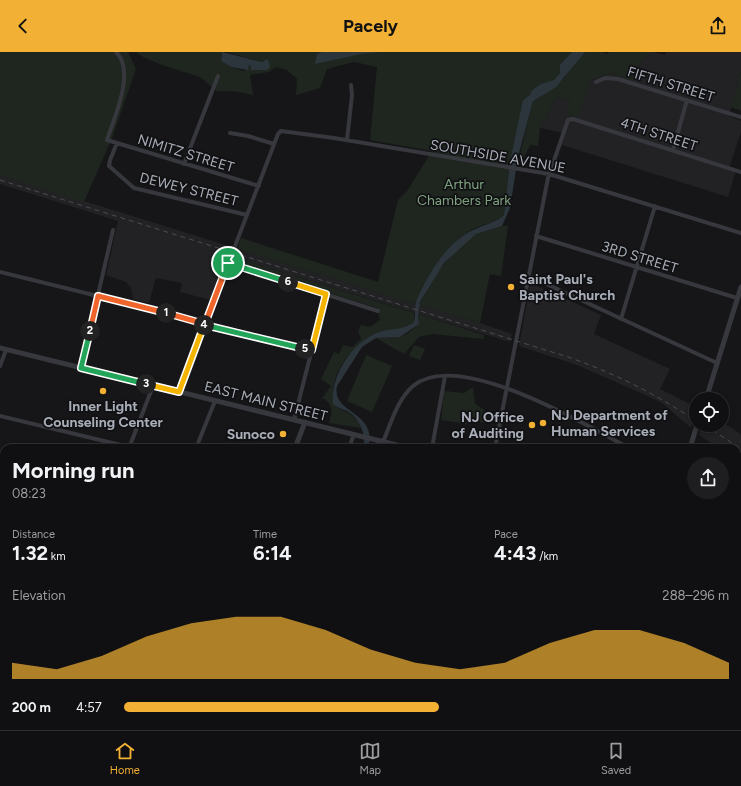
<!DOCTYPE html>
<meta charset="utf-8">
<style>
:root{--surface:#101012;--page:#1e1e20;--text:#f1f3f6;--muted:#9c9d9f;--line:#303032;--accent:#f2b134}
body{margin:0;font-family:Figtree,sans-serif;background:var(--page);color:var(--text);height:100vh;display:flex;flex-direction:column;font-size:15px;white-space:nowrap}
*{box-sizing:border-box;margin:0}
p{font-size:13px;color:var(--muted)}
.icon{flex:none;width:22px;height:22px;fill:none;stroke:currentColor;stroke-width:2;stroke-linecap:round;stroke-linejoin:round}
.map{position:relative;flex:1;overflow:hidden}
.sheet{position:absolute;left:0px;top:392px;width:741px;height:286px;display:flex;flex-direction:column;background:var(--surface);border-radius:12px 12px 0 0;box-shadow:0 2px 6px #0003,0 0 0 1px var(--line)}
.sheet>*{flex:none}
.controls{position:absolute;left:689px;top:340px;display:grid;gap:8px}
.controls a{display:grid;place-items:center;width:40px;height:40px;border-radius:50%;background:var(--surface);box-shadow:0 2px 6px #0003,0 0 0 1px var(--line);font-size:20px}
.pin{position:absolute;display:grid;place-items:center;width:34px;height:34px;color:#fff;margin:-17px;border:2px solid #fff;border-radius:50%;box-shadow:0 1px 4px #0007}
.km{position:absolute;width:20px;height:20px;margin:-10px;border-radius:50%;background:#222;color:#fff;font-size:11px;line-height:20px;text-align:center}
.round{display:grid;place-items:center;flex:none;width:42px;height:42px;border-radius:21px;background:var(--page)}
.summary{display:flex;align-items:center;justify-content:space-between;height:68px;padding:0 12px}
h1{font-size:22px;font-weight:700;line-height:30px}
.metrics{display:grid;grid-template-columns:repeat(3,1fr);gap:6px;height:68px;padding:4px 12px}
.metrics div{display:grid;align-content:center}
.metrics b{font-size:20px;font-weight:700}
.metrics small{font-size:11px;font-weight:400}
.metrics p{font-size:11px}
.chart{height:112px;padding:8px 12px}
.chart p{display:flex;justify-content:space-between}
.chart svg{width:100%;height:72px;margin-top:4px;fill:var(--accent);opacity:.7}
ul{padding:0 12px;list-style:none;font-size:13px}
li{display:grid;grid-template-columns:64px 48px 1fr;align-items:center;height:30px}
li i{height:10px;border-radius:5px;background:var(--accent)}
header{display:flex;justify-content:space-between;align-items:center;height:52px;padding:0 12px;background:var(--accent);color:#111;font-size:18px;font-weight:700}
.menu{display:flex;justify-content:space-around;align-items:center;height:56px;border-top:1px solid var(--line);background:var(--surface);font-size:11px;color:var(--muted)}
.menu a{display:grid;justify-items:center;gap:2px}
.menu .active{color:var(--accent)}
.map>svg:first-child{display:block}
.built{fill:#222225}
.green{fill:#1e261f}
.water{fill:#2c353c}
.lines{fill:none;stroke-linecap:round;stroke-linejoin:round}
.minor{stroke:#37383d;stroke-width:4}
.tertiary{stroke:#37383d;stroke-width:5}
.rail{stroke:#4a4c52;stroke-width:1;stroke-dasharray:5 4;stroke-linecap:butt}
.split-1-casing{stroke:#fff;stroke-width:8}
.split-2-casing{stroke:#fff;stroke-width:8}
.split-3-casing{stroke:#fff;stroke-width:8}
.split-4-casing{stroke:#fff;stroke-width:8}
.split-5-casing{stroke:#fff;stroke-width:8}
.split-6-casing{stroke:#fff;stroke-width:8}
.split-7-casing{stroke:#fff;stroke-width:8}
.split-1{stroke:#f0652b;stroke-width:5}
.split-2{stroke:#f0652b;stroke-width:5}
.split-3{stroke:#22a559;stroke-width:5}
.split-4{stroke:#f5b400;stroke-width:5}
.split-5{stroke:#22a559;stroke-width:5}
.split-6{stroke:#f5b400;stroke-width:5}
.split-7{stroke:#22a559;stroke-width:5}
.poi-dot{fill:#f2b134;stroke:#111113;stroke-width:1.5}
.labels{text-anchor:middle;stroke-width:3.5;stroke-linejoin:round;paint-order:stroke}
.street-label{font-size:14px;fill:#a8adb8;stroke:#111113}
.park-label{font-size:14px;fill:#7fa381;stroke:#111113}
.poi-label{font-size:14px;font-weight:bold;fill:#a8adb8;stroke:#111113;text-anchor:start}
</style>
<header><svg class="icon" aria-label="back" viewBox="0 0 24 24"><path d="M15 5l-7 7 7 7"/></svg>Pacely<svg class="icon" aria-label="share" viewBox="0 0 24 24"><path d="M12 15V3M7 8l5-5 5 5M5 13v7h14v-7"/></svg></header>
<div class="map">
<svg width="741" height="678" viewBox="0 0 741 678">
<rect width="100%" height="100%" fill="#161618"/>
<path class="built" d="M653,0L665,3L666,0H741V19L729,64L741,69V80L729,116L736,118L728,145L559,92L563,81L540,76L557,45L571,49L589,29L610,21L636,14Z
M0,123L229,194L210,248L180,240L182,231L156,226L149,251L133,247L131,236L126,230L106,223L118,169L0,132Z
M237,197L480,271L512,282L510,290L234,205Z
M533,232L601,263L594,282L670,317L660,337L696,355L691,376L661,350L577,313L519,294L530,233Z
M722,370L741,382V411L737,408V396H719L699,383L702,373H722Z
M0,652L4,653V674H52L50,678H0Z"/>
<path class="green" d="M0,0H128L136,17L112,86L84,150L0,123Z
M136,0H222L221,9L231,15L244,19L249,13L251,14L262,10L227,0H572C564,8 563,19 555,27C549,33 539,34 532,38L510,110L504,163C495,172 479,172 468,180C448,195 422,228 416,252L237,197L241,186L378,230L398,148L407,139L432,99L370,88L377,15L354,10L327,17L320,36L296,43L297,27L287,18L276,15L269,20L250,23L253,43L234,39H217L200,25L162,13L143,5Z
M585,0H602L607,2L609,0H653L636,14L633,29L610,21L589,29L578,65L567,62L571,49L557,45L540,76L538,94L530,93L521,112L518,111L533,48C543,41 555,36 563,27C571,18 576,7 585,0Z
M741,19V59L731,55Z
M502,174H508L501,224L490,222L480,271L419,253L439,218L455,199L476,182Z
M234,205L414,261V270C403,279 391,276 379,280C353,291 324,326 336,355C346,360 359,364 361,376L329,371C332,360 334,352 322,346L331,334L321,327L334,300L339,302L343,293L352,295L361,287L358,279L361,273L370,275L380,268L377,256L232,210Z
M418,262L484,283V287L432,282L419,285L404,302L376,286C394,286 409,287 419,269Z
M414,293L425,297L420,308L409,304Z
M366,303L392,314L372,360L347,349Z
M473,335L475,352L486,359L485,371L469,368L467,372L441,368L444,339L464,341Z
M52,674H118L117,678H50Z
M386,674H425V678H386Z"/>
<path class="water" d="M222,0L262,10L268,7L270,15L267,18H251V14L249,13L248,18L231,15L221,9Z
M322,0H379L361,2L315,12L317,2Z
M572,0H585L556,35L533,49L518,105L510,156L502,174L476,182L444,211L420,250L418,264L419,272L400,285L376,286L362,295L337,334C331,362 379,359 368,396H363C367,386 360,367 350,361C345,357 338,357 333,352C330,323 353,288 382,279C393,276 404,278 414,270C416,263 414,255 417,247C428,222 445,194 469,180C479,174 496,171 504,163L510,110L523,48L530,43L532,38L541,32L554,28L560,21V13Z"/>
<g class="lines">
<path class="minor" d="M116,0C136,19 114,66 107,88L259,134
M596,30L605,26L618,27L741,65
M230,81L248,84L274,92
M347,88L352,43L351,33
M117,91L110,108L109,114L134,136L247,163
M673,98L687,48
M184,112L218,24
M536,184L737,246
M228,211L378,259
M0,220L199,269L213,275L312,298
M529,224L717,311
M621,267L655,154
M0,314L6,298
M81,316L113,178
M179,340L278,82L281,79L334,86L549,122L741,181
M0,364L129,395
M294,368L326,242
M129,396L153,334
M196,396L215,349
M349,396L354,382
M384,396L383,390C391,371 397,348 413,334C458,296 586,373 629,396
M432,396L445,324
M495,396L548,126L568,68L573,67L741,120
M682,396H685
M0,424L4,425
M737,424L741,430
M737,437L741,430
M737,477L741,479
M0,483L4,484
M740,516H741
M0,539L4,541
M0,613H4
M737,670L741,672
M329,674L338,678
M505,674L514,678
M144,678L146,674
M313,678L314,674
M680,678L682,674"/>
<path class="tertiary" d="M0,296L409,396
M706,347L741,235
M295,396L305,370
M690,396L697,373
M737,563L741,565
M0,644L4,645
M173,674L189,677L190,674
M602,678L603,674"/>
<path class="rail" d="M0,128L568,305C614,321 656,342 696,369
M705,373L741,397"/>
</g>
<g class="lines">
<defs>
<path id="split-1" d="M166,261L205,272L228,211"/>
<path id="split-2" d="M90,279L98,244L166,261"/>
<path id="split-3" d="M90,279L81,316L146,332"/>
<path id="split-4" d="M146,332L179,340L204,273"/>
<path id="split-5" d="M204,273L205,272L213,275L305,297"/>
<path id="split-6" d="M288,230L326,242L312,298L305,297"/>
<path id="split-7" d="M228,211L288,230"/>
</defs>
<use href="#split-1" class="split-1-casing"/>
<use href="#split-2" class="split-2-casing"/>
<use href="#split-3" class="split-3-casing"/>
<use href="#split-4" class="split-4-casing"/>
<use href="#split-5" class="split-5-casing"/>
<use href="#split-6" class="split-6-casing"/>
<use href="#split-7" class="split-7-casing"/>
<use href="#split-1" class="split-1"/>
<use href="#split-2" class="split-2"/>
<use href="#split-3" class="split-3"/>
<use href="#split-4" class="split-4"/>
<use href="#split-5" class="split-5"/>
<use href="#split-6" class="split-6"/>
<use href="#split-7" class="split-7"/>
</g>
<g class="poi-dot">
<circle cx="511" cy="235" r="4"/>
<circle cx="103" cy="339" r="4"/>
<circle cx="543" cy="371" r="4"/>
<circle cx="532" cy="373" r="4"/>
<circle cx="283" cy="382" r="4"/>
</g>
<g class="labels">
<g class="street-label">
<text transform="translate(671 32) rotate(17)" y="5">FIFTH STREET</text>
<text transform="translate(659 82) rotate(18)" y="5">4TH STREET</text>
<text transform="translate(186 101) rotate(17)" y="5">NIMITZ STREET</text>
<text transform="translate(498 104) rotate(10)" y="5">SOUTHSIDE AVENUE</text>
<text transform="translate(189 137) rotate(14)" y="5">DEWEY STREET</text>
<text transform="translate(640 205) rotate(17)" y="5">3RD STREET</text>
<text transform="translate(266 349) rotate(14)" y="5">EAST MAIN STREET</text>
</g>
<g class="park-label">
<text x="464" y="137">Arthur<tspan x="464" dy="16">Chambers Park</tspan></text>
</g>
<g class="poi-label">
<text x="519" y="232">Saint Paul's<tspan x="519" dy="16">Baptist Church</tspan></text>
<text x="103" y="359" text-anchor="middle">Inner Light<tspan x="103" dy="16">Counseling Center</tspan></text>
<text x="551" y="368">NJ Department of<tspan x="551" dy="16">Human Services</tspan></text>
<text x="524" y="370" text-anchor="end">NJ Office<tspan x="524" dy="16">of Auditing</tspan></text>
<text x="275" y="387" text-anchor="end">Sunoco</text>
</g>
</g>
</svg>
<div class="controls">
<a><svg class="icon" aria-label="locate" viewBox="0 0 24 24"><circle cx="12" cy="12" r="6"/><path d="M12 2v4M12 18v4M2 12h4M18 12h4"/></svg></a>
</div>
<div class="pin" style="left:228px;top:211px;background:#1e9e55"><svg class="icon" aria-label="arrive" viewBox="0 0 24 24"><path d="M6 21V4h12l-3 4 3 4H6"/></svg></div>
<b class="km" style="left:166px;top:261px">1</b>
<b class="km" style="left:90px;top:279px">2</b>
<b class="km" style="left:146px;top:332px">3</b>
<b class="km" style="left:204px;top:273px">4</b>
<b class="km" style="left:305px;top:297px">5</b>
<b class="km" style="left:288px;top:230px">6</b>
<section class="sheet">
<div class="summary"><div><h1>Morning run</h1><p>08:23</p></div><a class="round"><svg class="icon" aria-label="share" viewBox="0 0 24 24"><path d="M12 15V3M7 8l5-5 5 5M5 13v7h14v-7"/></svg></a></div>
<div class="metrics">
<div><p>Distance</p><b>1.32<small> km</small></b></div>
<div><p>Time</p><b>6:14</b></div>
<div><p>Pace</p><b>4:43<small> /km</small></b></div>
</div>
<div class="chart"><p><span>Elevation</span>288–296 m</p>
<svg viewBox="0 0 160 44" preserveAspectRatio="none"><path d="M0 44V34L10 38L20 30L30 18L40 10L50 6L60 6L70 14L80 26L90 34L100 38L110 34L120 22L130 14L140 14L150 22L160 34V44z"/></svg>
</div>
<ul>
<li><b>200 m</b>4:57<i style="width:52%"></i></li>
</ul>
</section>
</div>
<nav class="menu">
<a class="active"><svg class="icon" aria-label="home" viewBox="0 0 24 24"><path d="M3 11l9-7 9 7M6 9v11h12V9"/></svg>Home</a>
<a><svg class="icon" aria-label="map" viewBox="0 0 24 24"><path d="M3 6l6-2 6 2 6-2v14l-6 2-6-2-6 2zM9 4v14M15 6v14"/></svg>Map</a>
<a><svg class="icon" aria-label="saved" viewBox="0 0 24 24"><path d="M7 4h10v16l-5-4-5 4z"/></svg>Saved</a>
</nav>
